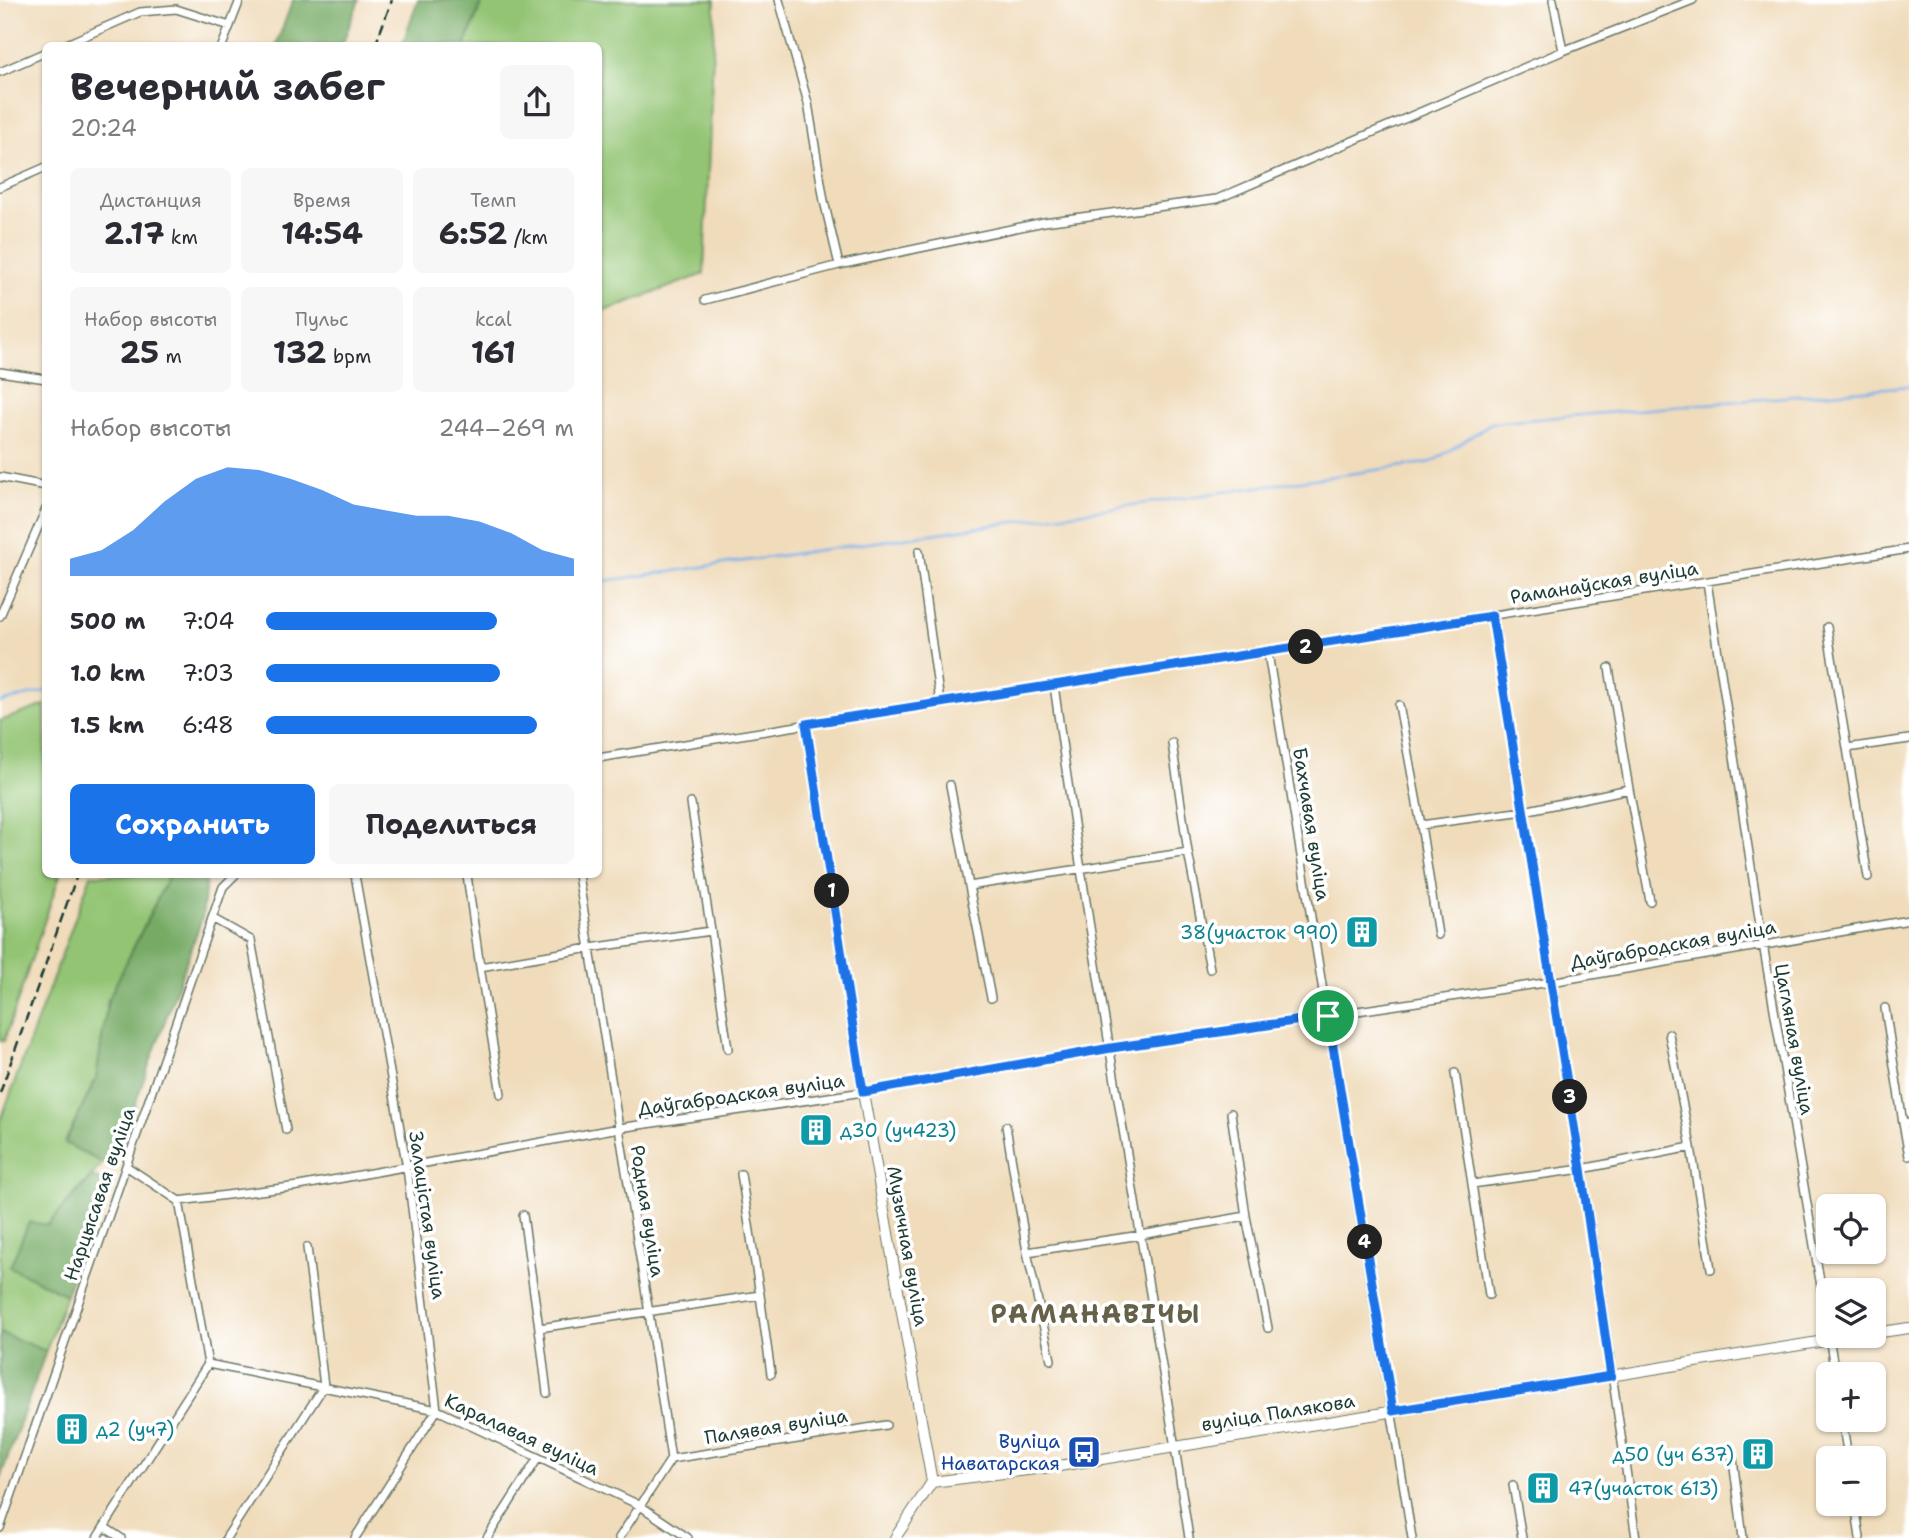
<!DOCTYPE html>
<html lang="ru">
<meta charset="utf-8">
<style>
:root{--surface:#fff;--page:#f7f7f7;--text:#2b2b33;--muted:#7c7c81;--accent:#1a73e8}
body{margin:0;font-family:"Shantell Sans",sans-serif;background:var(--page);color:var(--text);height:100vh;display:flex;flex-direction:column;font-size:26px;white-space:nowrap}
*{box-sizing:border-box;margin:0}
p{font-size:23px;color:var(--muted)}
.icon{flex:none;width:38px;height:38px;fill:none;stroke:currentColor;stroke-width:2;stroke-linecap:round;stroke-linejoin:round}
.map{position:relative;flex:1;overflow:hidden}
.sheet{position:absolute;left:42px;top:42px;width:560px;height:836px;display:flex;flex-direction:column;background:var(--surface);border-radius:10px;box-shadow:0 2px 5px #0004}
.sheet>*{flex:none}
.fabs{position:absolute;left:1816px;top:1194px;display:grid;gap:14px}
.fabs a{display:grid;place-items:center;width:70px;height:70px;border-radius:10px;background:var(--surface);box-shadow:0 2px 5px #0004;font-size:35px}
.pin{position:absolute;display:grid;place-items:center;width:60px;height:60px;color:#fff;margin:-30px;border:4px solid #fff;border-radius:50%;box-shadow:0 2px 7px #0007}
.km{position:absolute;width:35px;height:35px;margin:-18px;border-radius:50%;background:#222;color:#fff;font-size:19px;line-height:35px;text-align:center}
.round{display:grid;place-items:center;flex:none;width:74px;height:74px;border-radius:10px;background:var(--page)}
.summary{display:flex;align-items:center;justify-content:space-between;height:119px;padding:0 28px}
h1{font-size:38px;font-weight:700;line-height:52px}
.metrics{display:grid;grid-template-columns:repeat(3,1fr);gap:10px;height:119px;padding:7px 28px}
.metrics div{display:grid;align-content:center;border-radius:10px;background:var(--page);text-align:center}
.metrics b{font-size:30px;font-weight:700}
.metrics small{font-size:19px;font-weight:400}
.metrics p{font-size:19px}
.chart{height:196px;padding:14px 28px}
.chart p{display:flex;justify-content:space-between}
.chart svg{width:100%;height:126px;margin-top:7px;fill:var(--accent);opacity:.7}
.button{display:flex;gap:14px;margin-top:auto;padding:14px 28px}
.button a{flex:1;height:80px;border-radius:10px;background:var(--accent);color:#fff;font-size:28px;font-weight:700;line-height:80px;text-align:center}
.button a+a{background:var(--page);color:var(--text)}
ul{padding:0 28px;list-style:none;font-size:23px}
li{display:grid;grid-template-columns:112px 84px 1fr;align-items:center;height:52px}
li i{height:18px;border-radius:9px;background:var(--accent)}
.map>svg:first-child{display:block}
.green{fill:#93c473;stroke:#598054;stroke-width:2}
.forest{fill:#76aa65;stroke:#4a744c;stroke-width:2}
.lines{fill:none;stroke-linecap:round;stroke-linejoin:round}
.stream{stroke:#7bb0e9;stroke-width:2.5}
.minor-casing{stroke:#687563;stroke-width:10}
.tertiary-casing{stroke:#687563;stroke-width:12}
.minor{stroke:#fff;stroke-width:7}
.tertiary{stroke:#fff;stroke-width:10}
.rail{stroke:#1f3d34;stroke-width:2.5;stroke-dasharray:10 5;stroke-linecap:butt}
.route-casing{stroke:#fff;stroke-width:14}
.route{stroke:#1a73e8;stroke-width:9}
.labels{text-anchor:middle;stroke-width:7;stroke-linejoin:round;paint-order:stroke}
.street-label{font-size:19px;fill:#1f3d34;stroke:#fff}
.culture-label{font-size:19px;fill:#0d838f;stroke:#fff;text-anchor:start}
.transit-label{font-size:19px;fill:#164399;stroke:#fff;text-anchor:end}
.district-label{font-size:26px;font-weight:bold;letter-spacing:2px;fill:#666149;stroke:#fff}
</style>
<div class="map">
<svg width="1909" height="1538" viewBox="0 0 1909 1538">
<rect width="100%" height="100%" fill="#fff"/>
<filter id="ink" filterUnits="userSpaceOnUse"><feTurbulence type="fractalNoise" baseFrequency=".0143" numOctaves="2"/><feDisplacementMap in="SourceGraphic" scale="14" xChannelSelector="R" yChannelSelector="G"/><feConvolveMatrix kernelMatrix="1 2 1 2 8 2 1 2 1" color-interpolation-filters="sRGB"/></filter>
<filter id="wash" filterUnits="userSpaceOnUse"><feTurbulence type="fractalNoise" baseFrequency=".00686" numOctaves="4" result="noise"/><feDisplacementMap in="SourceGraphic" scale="28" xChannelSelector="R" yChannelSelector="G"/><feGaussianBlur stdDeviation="1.57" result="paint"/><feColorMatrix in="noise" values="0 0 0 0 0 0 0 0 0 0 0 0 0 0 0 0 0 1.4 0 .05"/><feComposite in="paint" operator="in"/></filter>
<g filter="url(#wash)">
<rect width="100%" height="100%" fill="#f0dcbb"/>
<path class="green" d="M483,0H715L704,274L599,313L598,46H465Z
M45,705L46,875H60L4,1041H0V721Z
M91,875H169L108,1000L96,1079L65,1142L103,1163L10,1267L66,1295L46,1351L0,1333V1122Z"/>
<path class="forest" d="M293,0H359L342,45H276Z
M418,0H483L465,45H402Z
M169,875H205L206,880L202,918L117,1154L103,1163L65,1143L96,1079L108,1000Z
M91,1177L107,1182L66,1295L10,1267L29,1222L48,1225Z
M0,1333L46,1351L0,1479Z"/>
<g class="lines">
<path class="stream" d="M598,582L1432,462L1491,423L1909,386
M0,702L46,691"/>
</g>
</g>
<g filter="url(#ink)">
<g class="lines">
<defs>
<path id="minor" d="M779,0L808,103L824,201L839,265
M1553,0L1563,51
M62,46L140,12L176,9L230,26
M222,46L240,0
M0,72L46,52
M0,187L46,167
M705,300L839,265L1044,222L1217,199L1563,51L1693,0
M0,372L46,379
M0,477L46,486
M919,551L940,702
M1707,582L1763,944L1829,1334
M0,616L46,509
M1492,616L1582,1169L1636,1538
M1827,627L1847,748L1909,739
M1268,653L1412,1538
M1054,685C1093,970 1146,1253 1189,1538
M1399,705L1421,825L1524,811L1629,789L1609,668
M1847,748L1868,877
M598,758C1035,687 1473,621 1909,549
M950,785L969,886L1188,852L1172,743
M1629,789L1650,901
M1421,825L1438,935
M1188,852L1210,969
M467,875L480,967L590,948L711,931L691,803
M578,875L649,1313L671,1459L619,1538
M969,886L991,998
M212,918L251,940L286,1130
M711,931L728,1049
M480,967L501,1094
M1885,1008L1903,1123L1909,1122
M1455,1073L1472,1184L1582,1169L1691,1147L1669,1034
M1903,1123L1909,1156
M1006,1126L1027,1252L1141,1235L1246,1216L1231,1113
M1691,1147L1711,1269
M126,1166L179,1201L299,1186L619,1128L863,1092L1111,1048L1551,982L1909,920
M1472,1184L1489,1295
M523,1215L539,1328L760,1295L741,1174
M1246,1216L1268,1328
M1027,1252L1051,1360
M760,1295L771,1374
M539,1328L547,1393
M1829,1336L1835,1374
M208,1364L437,1410L639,1505L688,1538
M1842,1419L1848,1458
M671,1459L886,1425
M1733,1459L1743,1538
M1513,1485L1522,1538
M1855,1503L1860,1538
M104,1527L121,1538
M0,1528L223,887L235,875
M97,1538L208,1364L179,1201
M226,1538L324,1386L307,1247
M355,1538L437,1410L407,1168L355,875
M487,1538L538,1458"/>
<path id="tertiary" d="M806,724L863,1092L932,1482
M1874,1333L1909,1328
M895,1538L932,1482L1059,1466L1861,1335"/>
</defs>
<use href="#minor" class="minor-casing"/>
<use href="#tertiary" class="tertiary-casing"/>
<use href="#minor" class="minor"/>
<use href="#tertiary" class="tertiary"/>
<path class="rail" d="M375,46L392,0
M0,1093L77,875"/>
</g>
</g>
<g class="lines" filter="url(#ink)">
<defs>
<path id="route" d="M1492,616L1581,1169L1611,1376L1393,1411L1328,1016L1111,1048L863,1092L806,724Z"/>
</defs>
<use href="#route" class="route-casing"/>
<use href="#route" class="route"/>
</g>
<defs>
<symbol id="building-square" viewBox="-11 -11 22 22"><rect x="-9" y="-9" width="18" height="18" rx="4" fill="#0f9aa8" stroke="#fff"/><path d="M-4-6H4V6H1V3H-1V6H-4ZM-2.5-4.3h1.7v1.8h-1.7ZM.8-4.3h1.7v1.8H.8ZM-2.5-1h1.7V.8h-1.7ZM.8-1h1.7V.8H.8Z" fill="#fff"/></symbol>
<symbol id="bus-square" viewBox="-11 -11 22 22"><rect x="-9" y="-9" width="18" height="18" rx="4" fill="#1a4fb4" stroke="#fff"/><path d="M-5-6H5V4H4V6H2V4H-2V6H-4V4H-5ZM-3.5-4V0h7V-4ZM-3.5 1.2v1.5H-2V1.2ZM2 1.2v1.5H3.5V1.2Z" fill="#fff"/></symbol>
</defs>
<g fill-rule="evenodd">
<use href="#building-square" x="1343" y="913" width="38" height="38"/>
<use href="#building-square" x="797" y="1111" width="38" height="38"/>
<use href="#building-square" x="53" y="1410" width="38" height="38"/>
<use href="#bus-square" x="1065" y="1433" width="38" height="38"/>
<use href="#building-square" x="1739" y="1435" width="38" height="38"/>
<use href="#building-square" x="1524" y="1469" width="38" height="38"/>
</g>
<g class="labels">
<g class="street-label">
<text transform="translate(1604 582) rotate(-9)" y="7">Раманаўская вуліца</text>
<text transform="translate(1312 824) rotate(81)" y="7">Бахчавая вуліца</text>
<text transform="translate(1673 944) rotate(-10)" y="7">Даўгабродская вуліца</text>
<text transform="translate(1795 1039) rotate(80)" y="7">Цагляная вуліца</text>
<text transform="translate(741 1094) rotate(-8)" y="7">Даўгабродская вуліца</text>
<text transform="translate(99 1194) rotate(-71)" y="7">Нарцысавая вуліца</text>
<text transform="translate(648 1211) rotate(81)" y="7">Родная вуліца</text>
<text transform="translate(428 1215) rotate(82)" y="7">Залацістая вуліца</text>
<text transform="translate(908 1246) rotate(80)" y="7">Музычная вуліца</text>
<text transform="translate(1278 1412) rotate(-9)" y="7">вуліца Палякова</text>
<text transform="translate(776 1426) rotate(-9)" y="7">Палявая вуліца</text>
<text transform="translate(522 1434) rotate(25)" y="7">Каралавая вуліца</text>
</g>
<g class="culture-label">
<text x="1338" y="939" text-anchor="end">38(участок 990)</text>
<text x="840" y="1137">д30 (уч423)</text>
<text x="96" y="1436">д2 (уч7)</text>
<text x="1734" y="1461" text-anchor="end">д50 (уч 637)</text>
<text x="1568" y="1495">47(участок 613)</text>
</g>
<g class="transit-label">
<text x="1060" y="1448">Вуліца<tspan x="1060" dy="22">Наватарская</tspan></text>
</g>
<g class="district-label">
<text x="1096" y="1323">РАМАНАВІЧЫ</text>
</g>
</g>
</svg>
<div class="fabs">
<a><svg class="icon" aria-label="locate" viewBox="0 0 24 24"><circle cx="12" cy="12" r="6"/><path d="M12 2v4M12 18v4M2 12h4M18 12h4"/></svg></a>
<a><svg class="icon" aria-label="layers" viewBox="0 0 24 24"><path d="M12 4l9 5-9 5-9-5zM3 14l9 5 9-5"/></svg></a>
<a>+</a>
<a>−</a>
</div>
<div class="pin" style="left:1328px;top:1016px;background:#1e9e55"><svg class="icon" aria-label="arrive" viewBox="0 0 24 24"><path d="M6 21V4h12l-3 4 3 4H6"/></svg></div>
<b class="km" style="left:832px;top:891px">1</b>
<b class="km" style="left:1306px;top:647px">2</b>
<b class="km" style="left:1570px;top:1097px">3</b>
<b class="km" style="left:1365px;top:1242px">4</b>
<section class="sheet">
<div class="summary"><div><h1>Вечерний забег</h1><p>20:24</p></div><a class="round"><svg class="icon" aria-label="share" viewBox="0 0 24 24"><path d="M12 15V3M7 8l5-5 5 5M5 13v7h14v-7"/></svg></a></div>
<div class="metrics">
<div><p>Дистанция</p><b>2.17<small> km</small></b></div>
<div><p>Время</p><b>14:54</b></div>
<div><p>Темп</p><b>6:52<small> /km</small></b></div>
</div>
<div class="metrics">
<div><p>Набор высоты</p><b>25<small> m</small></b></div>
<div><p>Пульс</p><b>132<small> bpm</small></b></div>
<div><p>kcal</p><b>161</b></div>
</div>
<div class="chart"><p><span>Набор высоты</span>244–269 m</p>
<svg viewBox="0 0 160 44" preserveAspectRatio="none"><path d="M0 44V38L10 35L20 28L30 18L40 10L50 6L60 7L70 10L80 14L90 19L100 21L110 23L120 23L130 25L140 29L150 35L160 38V44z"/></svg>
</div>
<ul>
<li><b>500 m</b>7:04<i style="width:75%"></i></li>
<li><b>1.0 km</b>7:03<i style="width:76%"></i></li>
<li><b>1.5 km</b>6:48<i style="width:88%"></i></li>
</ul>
<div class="button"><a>Сохранить</a><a>Поделиться</a></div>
</section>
</div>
